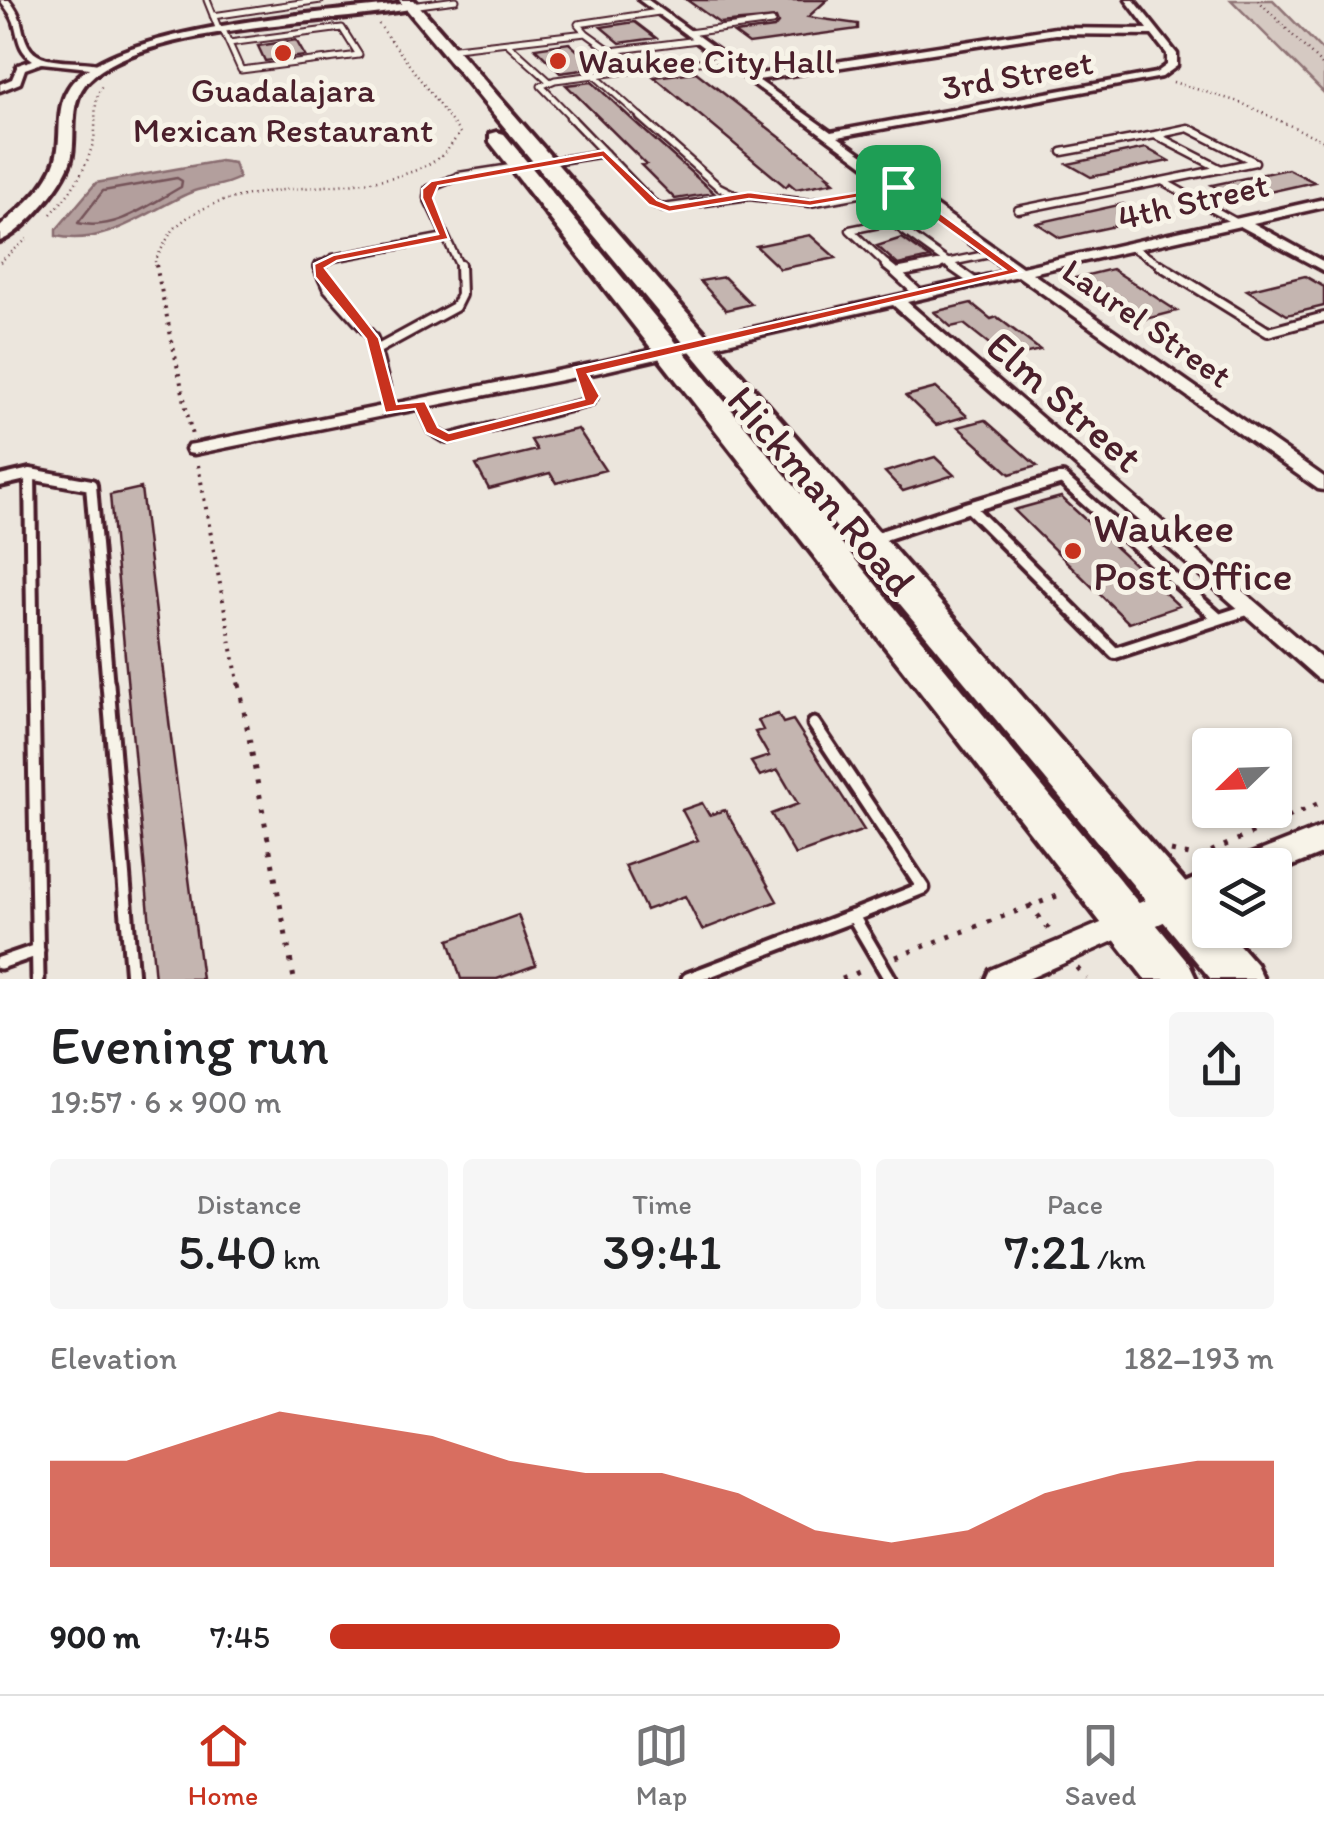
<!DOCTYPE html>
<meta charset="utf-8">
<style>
:root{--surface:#fff;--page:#f6f6f6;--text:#202124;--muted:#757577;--line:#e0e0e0;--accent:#c8321e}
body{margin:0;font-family:Itim,sans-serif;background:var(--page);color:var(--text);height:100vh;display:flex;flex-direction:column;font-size:38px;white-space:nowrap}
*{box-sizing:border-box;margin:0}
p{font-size:32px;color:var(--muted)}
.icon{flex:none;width:55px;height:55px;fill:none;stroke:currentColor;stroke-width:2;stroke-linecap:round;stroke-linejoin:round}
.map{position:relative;height:979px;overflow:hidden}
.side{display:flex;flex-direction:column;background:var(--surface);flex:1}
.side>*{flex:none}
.needle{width:65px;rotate:247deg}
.tools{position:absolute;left:1192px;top:728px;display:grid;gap:20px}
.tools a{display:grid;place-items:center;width:100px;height:100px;border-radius:10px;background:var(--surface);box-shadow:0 2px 8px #0004;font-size:50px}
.pin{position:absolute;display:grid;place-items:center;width:85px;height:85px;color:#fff;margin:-42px;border-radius:20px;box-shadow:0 5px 15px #0006}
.round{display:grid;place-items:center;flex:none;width:105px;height:105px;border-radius:10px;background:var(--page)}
.head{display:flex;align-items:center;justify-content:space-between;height:170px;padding:0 50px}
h1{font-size:55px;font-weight:600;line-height:75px}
.figures{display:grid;grid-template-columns:repeat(3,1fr);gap:15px;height:170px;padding:10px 50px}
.figures div{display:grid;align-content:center;border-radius:10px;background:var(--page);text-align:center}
.figures b{font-size:50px;font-weight:600}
.figures small{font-size:28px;font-weight:400}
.figures p{font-size:28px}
.chart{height:280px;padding:20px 50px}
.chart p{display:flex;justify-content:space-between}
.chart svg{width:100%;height:180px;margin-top:10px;fill:var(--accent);opacity:.7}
ul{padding:0 50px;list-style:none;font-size:32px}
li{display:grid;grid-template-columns:160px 120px 1fr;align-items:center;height:75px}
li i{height:25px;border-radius:12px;background:var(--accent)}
.menu{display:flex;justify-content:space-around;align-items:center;height:140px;border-top:2px solid var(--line);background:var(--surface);font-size:28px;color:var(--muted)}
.menu a{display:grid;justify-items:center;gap:5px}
.menu .active{color:var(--accent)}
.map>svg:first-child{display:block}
.green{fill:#d5c9c2;stroke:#907476;stroke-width:2.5}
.water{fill:#b39f9d;stroke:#896c6f;stroke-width:2.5}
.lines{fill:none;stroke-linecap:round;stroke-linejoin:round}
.shore{stroke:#745259;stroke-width:2.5}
.building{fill:#c4b5b0;stroke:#4a1f2b;stroke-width:2.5}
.service-far4-casing{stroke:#4a1f2b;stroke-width:9}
.service-far3-casing{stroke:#4a1f2b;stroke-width:11}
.service-far2-casing{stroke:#4a1f2b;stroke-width:14}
.service-far1-casing{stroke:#4a1f2b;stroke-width:18}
.service-casing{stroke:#4a1f2b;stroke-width:19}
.minor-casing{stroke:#4a1f2b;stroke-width:7}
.tertiary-casing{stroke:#4a1f2b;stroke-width:8}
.trunk-casing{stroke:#4a1f2b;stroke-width:8}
.path-far2{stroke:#4a1f2b;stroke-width:2.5;stroke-dasharray:1 4;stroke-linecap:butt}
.path-far1{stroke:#4a1f2b;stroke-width:4;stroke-dasharray:2.5 6;stroke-linecap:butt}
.path{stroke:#4a1f2b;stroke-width:5;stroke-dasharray:4 10;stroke-linecap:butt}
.service-far4{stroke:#f7f3e8;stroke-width:5}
.service-far3{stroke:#f7f3e8;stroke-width:6}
.service-far2{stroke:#f7f3e8;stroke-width:8}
.service-far1{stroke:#f7f3e8;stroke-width:10}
.service{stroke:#f7f3e8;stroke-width:11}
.minor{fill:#f7f3e8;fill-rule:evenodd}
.tertiary{fill:#f7f3e8;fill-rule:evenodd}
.trunk{fill:#f7f3e8;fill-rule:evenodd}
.route{fill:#c8321e;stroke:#fff;stroke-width:2.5;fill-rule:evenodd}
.poi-dot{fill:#c8321e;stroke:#f7f3e8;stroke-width:4}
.labels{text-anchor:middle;stroke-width:10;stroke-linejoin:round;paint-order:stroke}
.far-poi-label{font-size:35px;fill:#4a1f2b;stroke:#f7f3e8;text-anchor:start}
.far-street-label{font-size:35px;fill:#4a1f2b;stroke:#f7f3e8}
.street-label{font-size:42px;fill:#4a1f2b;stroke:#f7f3e8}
.poi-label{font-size:42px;fill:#4a1f2b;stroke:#f7f3e8;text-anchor:start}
</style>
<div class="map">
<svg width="1324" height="979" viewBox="0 0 1324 979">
<rect width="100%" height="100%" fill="#ece6dd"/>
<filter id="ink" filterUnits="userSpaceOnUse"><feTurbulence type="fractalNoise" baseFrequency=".01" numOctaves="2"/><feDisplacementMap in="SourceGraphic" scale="20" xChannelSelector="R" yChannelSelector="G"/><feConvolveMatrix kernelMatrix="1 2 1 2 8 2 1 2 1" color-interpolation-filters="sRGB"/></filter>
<g filter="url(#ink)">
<path class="green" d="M1231,0H1273L1324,52V93Z"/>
<path class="water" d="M220,161L234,163L239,178C226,186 209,186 194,191C149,209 108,247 56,236V230L96,183Z"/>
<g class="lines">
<path class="shore" d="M177,178L182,181L181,187C150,204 115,232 78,223L103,191Z"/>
</g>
<path class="building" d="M687,0H827L808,17L858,24V29L749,44L734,33L774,28L778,23L776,18L719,23Z
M635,22L656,38L620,43L601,27Z
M296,40L305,56L265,61L258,46Z
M569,43L597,68L560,73L535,48Z
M696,72L830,176H827L834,182L796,189L789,183L786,187L654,77Z
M592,82L635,122L714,193L675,199L641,165L646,164L566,85Z
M1146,148L1169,161L1091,177L1068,164Z
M1288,169L1314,182L1238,199L1212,185Z
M1123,204L1148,219L1060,238L1037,223Z
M810,235L836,258L780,269L756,246Z
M902,238L930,258L898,265L877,246Z
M1112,269L1177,311L1135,322L1071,279Z
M1305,276L1324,287V306L1287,315L1247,290Z
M724,277L751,304L726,310L700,281Z
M971,303L991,319L997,317L1040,350L1007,358L964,324L951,327L934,312Z
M936,388L967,416L936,425L906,396Z
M985,420L1037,466L1010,474L958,427Z
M578,429L605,470L556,483L550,473L489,489L476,465L537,450L531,440Z
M935,457L954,475L903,491L885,472Z
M141,488L172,746L202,979H155L110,495Z
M1061,497L1090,524L1097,522L1114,537L1107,539L1179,606L1129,623L1014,510Z
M778,714L783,723L793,720L864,830L795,855L771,814L798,804L778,770L760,776L751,762L769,756L755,732L763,730L758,720Z
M702,803L709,815L725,810L777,901L702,930L685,896L646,910L625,866L698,840L682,810Z
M518,915L536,965L497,979H461L449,940Z"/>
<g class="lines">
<defs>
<path id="service-far4" d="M207,0L219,30
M411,6L456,0
M213,16L321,0
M223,30L241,70L359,55L342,28L229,43
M586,33L611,51L698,40
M688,33L772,22
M507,43L549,81
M447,49L586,33L578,24L659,12
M594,75L643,119
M573,119L541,86L555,80L723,59"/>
<path id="service-far3" d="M570,117L653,203L663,208L749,196L810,203L898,187
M640,117L719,187L737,196
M1155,135L1188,128L1255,162L1221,169
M1062,152L1155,135L1221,169L1162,181L1236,222
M1018,210L1162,181
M890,221L954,267
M1130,246L1164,267
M318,267L333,258L445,237
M460,267L427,198L428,189L459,176L605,153
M889,267L850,230L933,213
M926,267L990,254"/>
<path id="service-far2" d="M322,265L318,267L327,287L373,338L391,410
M886,265L896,273L938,265
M950,265L973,281
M1160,265L1268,332L1324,317
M896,273L919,294
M378,349L455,307L461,295L460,265
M420,404L432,430L447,439L589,402L593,397L580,372"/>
<path id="service-far1" d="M30,474L91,485L108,687
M0,481L30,474L33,687
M969,507L1062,479L1219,619
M875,538L969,507L1115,653L1250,609"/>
<path id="service" d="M33,684L38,979
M108,684L132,979
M814,724L923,888L853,916
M0,963L38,950
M688,979L853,916L890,979"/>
<path id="minor" d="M0,0H9C25,20 19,26 28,45C40,69 83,57 104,66L99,69L42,63L25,69L20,83L0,91V84L12,79L18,65L33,60C18,50 19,39 14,22C11,14 5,7 0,0Z
M639,0H648L752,75L1055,28L1148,29L1126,0H1134L1177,54V66L1162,77L838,137L1022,267L1324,199V207L1253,223L1324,262V271L1240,226L1032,273L1324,477V490L1318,489L1018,276L907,302L1324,661V681L1317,678L893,305L596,373L194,454L188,453L186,449L188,445L194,444L596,363L1008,271ZM1055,34L1152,35L1167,54V65L1156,73L831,132L758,80Z
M1127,912L1136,915L1140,923L1136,931L1028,979H986L990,970Z"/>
<path id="tertiary" d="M411,3L415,8C334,24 144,24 88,81C68,102 76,129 72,155C68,181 24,232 0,241V227C23,206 54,182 58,149C61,129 57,107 68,89C105,25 338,12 411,3Z
M1324,826V853L1275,873V865H1245L1250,855Z
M1210,872V901L1128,938L1116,933L1112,923L1116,913Z"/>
<path id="trunk" d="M399,0H414L1210,911V930H1226L1256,964L1263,979H1211Z
M497,132L504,134L1189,964L1196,979H1145L490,142V134Z"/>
</defs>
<use href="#service-far4" class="service-far4-casing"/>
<use href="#service-far3" class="service-far3-casing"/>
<use href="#service-far2" class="service-far2-casing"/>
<use href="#service-far1" class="service-far1-casing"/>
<use href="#service" class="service-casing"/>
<use href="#minor" class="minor-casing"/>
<use href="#tertiary" class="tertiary-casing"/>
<use href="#trunk" class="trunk-casing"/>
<path class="path-far2" d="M1258,0L1324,67
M1173,82L1239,102L1324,141
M51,214C72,192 87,169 94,139C97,122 92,98 103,85
M0,262L27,239
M156,267L155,261C161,251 167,237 175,228C233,169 382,203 440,157C448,151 454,140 460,133L378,23"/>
<path class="path-far1" d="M156,265L192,436
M198,465L239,687"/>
<path class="path" d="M239,684L294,979
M1171,851L1199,857L1324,801
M1029,904L1051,932
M896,957L1065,893
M1077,968L1086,979
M842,979L864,970"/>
<use href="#service-far4" class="service-far4"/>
<use href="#service-far3" class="service-far3"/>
<use href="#service-far2" class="service-far2"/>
<use href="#service-far1" class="service-far1"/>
<use href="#service" class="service"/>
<use href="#minor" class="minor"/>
<use href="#tertiary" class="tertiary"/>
<use href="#trunk" class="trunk"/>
</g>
</g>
<path class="route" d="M604,150L657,200L670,205L749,192L810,200L902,185L1021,272L588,374L600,396L594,405L447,443L426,433L415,409L385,413L366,339L315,277L314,264L333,255L438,234L422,198V189L431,181ZM602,157L649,205L669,212L749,199L810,206L896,191L1005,270L574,368L584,399L449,433L438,427L425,401L397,404L379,338L325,268L337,261L449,239L433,198L438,186Z"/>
<g class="poi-dot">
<circle cx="283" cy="53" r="10"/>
<circle cx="558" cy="61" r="10"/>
<circle cx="1073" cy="551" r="10"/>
</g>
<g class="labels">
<g class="far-poi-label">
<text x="578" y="73">Waukee City Hall</text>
<text x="283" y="102" text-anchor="middle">Guadalajara<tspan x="283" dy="40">Mexican Restaurant</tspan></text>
</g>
<g class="far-street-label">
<text transform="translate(1017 75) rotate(-10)" y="12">3rd Street</text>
<text transform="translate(1193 201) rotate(-13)" y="12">4th Street</text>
<text transform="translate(1147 323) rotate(35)" y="12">Laurel Street</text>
</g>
<g class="street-label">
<text transform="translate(1065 401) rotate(41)" y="15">Elm Street</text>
<text transform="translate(822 490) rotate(49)" y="15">Hickman Road</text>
</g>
<g class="poi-label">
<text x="1093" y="542">Waukee<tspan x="1093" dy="48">Post Office</tspan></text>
</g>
</g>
</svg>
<div class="tools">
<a><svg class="needle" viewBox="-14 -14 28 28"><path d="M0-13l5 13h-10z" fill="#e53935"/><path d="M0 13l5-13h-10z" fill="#757577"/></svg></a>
<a><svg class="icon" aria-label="layers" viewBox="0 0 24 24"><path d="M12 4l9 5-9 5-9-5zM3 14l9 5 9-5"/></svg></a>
</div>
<div class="pin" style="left:898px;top:187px;background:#1e9e55"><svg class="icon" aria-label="arrive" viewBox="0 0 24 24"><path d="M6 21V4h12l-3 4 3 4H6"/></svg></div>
</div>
<section class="side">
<div class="head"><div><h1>Evening run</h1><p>19:57 · 6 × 900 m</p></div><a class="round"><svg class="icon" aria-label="share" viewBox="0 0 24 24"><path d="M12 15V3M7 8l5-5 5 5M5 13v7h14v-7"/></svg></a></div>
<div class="figures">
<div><p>Distance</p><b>5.40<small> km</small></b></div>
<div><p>Time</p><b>39:41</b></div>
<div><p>Pace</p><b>7:21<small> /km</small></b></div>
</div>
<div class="chart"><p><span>Elevation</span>182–193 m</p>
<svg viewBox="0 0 160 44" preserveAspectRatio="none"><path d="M0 44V18L10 18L20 12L30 6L40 9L50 12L60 18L70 21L80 21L90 26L100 35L110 38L120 35L130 26L140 21L150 18L160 18V44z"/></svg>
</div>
<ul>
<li><b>900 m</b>7:45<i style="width:54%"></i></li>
</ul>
</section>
<nav class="menu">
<a class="active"><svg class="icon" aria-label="home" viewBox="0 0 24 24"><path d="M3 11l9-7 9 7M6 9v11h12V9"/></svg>Home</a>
<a><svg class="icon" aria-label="map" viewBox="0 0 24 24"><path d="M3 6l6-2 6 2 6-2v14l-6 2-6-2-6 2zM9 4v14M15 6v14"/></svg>Map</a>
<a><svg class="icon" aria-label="saved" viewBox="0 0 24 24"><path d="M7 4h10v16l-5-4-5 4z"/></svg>Saved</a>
</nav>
